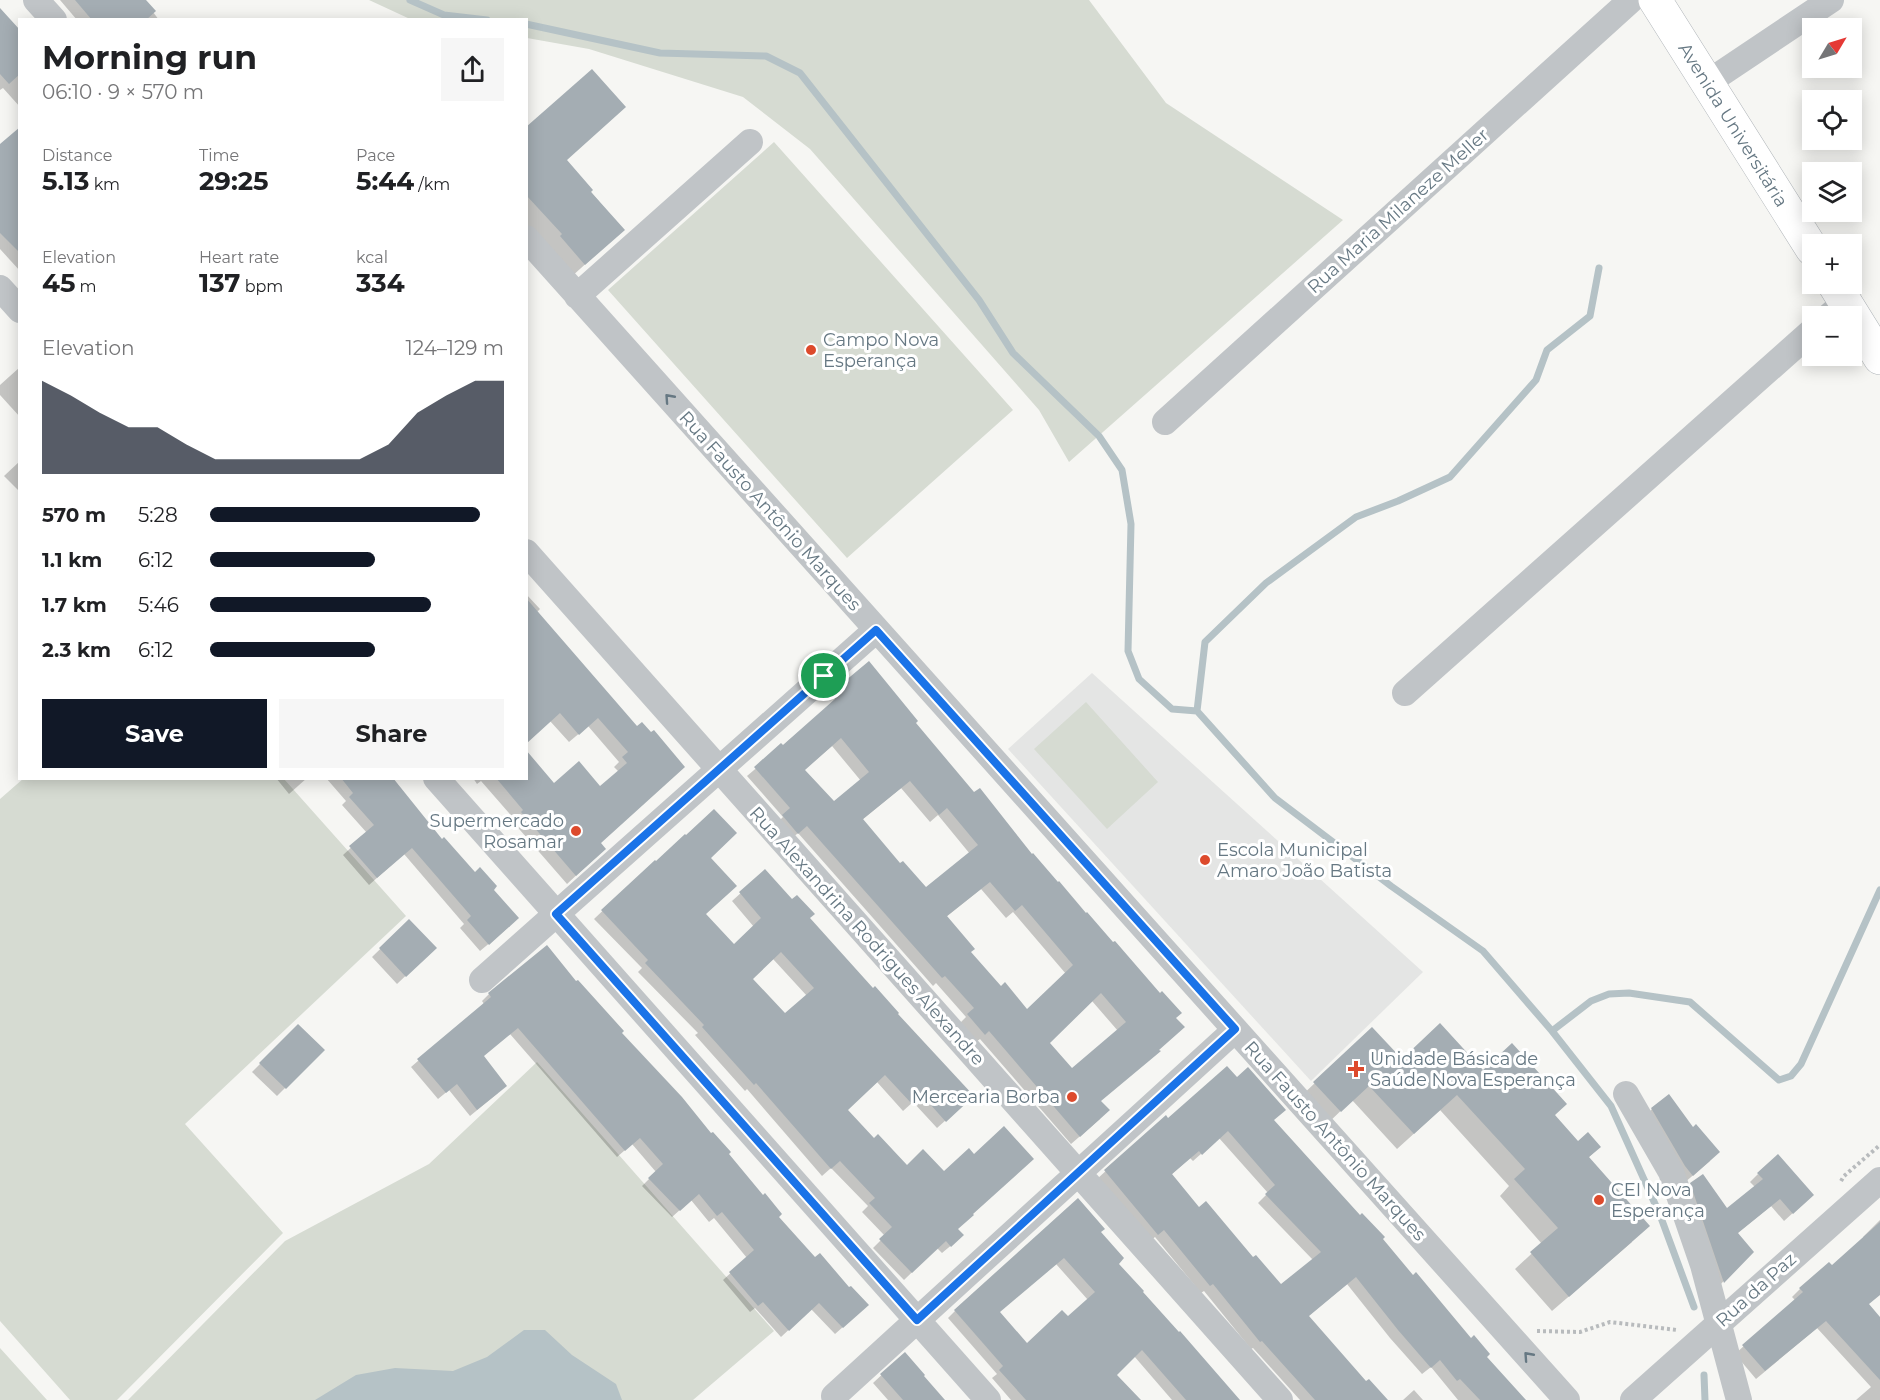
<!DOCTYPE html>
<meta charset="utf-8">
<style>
:root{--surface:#fff;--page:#f6f6f6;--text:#202124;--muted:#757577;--accent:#111827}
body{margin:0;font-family:Montserrat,sans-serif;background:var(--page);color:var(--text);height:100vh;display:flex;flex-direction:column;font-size:22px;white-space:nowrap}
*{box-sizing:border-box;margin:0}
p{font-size:20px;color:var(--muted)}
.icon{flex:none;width:33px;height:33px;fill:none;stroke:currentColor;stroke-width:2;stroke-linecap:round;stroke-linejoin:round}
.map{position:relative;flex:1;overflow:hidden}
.sheet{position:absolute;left:18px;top:18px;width:510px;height:762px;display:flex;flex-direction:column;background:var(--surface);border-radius:0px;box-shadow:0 3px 15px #0003}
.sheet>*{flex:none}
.needle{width:39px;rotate:52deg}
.controls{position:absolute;left:1802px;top:18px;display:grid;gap:12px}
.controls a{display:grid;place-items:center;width:60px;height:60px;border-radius:0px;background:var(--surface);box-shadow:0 3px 15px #0003;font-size:30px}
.pin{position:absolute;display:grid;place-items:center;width:51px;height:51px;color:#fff;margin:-26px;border:3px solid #fff;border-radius:50%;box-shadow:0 2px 6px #0007}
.round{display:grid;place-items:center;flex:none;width:63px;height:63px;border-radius:0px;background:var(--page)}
.overview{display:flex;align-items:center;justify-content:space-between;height:102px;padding:0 24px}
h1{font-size:33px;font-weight:700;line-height:45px}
.figures{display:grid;grid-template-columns:repeat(3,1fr);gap:9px;height:102px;padding:6px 24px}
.figures div{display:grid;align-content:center}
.figures b{font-size:26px;font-weight:700}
.figures small{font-size:16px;font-weight:400}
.figures p{font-size:16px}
.chart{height:168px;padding:12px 24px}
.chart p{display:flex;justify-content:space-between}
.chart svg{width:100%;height:108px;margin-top:6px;fill:var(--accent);opacity:.7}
.cta{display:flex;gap:12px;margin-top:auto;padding:12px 24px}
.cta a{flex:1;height:69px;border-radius:0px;background:var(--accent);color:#fff;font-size:24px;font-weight:700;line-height:69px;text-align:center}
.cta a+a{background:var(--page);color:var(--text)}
ul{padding:0 24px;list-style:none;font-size:20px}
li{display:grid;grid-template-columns:96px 72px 1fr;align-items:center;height:45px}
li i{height:15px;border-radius:8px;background:var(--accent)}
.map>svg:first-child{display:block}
.built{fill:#e4e5e4}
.green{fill:#d6dbd2}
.water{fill:#b5c2c6}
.shadow{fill:#0003;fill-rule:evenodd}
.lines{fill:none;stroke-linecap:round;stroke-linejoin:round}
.stream{stroke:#b5c2c6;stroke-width:7}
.building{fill:#a4adb3;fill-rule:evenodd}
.major-casing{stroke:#b1b6ba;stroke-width:34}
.path{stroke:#b8bbbd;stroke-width:4;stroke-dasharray:3 3;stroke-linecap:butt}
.minor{stroke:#c0c4c7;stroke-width:26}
.major{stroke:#fff;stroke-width:33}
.oneway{stroke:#667883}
.route-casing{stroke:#fff;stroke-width:12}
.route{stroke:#1a73e8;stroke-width:8}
.poi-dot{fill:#dd4a2c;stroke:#fff;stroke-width:2}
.labels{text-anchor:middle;stroke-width:6;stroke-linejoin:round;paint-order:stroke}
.street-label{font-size:18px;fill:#667883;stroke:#fff}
.poi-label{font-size:18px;fill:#667883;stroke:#fff;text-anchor:start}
</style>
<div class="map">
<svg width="1880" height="1400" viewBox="0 0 1880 1400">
<rect width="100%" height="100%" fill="#f6f6f3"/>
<path class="built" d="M1092,673L1423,972L1311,1081L1008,749Z"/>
<path class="green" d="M369,0H1089L1166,103L1343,220L1069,462L1039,410L810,149L743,97L589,49L527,38L526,20L410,19Z
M774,142L1013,410L847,558L608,290Z
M1086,702L1158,782L1107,829L1034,749Z
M24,778L284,779L406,916L185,1124L283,1233L117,1400H70L0,1321V799Z
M537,1062L774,1331L693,1400H128L285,1241L429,1164Z
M0,1348L47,1400H0Z"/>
<path class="water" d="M524,1330H545L572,1355L616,1384L622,1400H315L356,1375L395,1368L453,1371L487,1357Z"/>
<path class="shadow" d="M60,0H144L159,20H77Z
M0,11L20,36V107L3,88L0,90Z
M20,129V271L0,249V146Z
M526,130L565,161L623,230L570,278L549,249L526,224Z
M20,367V417L0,395V385Z
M20,461V492L4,476Z
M526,594L540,609L537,612L637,728L642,724L595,858L567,884L513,822L515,820L481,781L477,784L473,778H526L554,785L600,788L619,772L614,767L619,762L588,726L569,742L550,721L526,743Z
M840,687L914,723L974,794L1160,996L1100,1102V1119L1071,1144L980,1039L976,1042L960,1023L966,1017L936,983L933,986L798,833L789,841L775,825L783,817L747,776L836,700L832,695ZM832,746L861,781L834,803L804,770ZM901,788L930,822L938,815L970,854L926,889L900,865L862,820ZM981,889L1006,918L1013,912L1066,974L1027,1012L1000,988L969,952L946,917ZM1092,1001L1118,1031L1072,1070L1048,1043Z
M276,778H307L289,794Z
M326,778H390L442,841L492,890L510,926L480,951L460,928L464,924L404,854L369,885L343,855L367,833L342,805L346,801Z
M709,858L705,914L733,946L754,927L732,901L765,871L808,919L965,1103L937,1128L913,1102L903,1111L877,1082L846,1110L874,1140L907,1167L971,1214L956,1230L954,1243L942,1253L937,1248L904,1280L873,1248L885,1236L862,1212L868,1206L831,1168L822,1176L747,1089L745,1091L695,1035L698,1033L638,972L642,968L594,919L654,862ZM773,959L807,996L785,1015L751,979Z
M409,921L435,948L397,984L372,957Z
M489,994L620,1033L727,1154L777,1217L860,1312L835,1334L811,1309L781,1337L755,1308L750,1312L723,1280L747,1258L714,1218L709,1222L691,1200L672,1217L642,1186L656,1172L632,1144L617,1157L510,1034L482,1056L498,1093L470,1116L449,1090L438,1099L411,1067L484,1004L482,1001Z
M298,1026L323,1050L277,1096L252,1072Z
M1372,1029L1402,1061L1483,1072L1553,1116L1578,1143L1599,1147L1588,1158L1632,1242L1552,1311L1515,1269L1542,1244L1500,1196L1509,1186L1440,1110L1397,1149L1352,1100L1324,1127L1298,1099Z
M1652,1109L1710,1161L1684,1183L1644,1117Z
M1165,1117L1167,1120H1273L1524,1400H1458L1431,1367L1422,1374L1390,1338L1347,1284L1307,1317L1366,1383L1385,1400H1300L1253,1348L1251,1349L1204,1291L1201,1293L1155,1237L1149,1242L1097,1179ZM1219,1138L1268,1193L1258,1203L1313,1260L1281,1286L1199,1209L1171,1175L1190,1158L1193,1161Z
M1758,1174L1804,1203L1784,1221L1771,1206L1736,1234L1752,1252L1716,1289L1683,1192L1691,1184L1726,1210L1755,1187L1750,1182Z
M1880,1220V1294L1867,1305L1880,1319V1400H1856L1871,1387L1817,1328L1756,1379L1735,1354L1795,1300L1792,1297L1800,1289L1831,1267L1864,1238L1863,1237Z
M1099,1232L1117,1264L1239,1400H1172L1134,1356L1115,1375L1139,1400H1011L992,1378L997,1374L948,1318L955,1311ZM1056,1264L1088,1300L1068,1318L1027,1345L998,1312Z
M904,1354L944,1400H888L873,1383Z
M1414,1390L1423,1400H1403Z"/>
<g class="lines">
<path class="stream" d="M410,0L444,15L487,20
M526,24L660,53L766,56L800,73L979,300L1013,353L1099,436L1122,470L1131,524L1128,651L1139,679L1172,709L1197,711
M1599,268L1590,316L1547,350L1536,380L1450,477L1398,501L1356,517L1266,583L1205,642L1197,711L1275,798L1391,886L1483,951L1552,1031L1611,1106L1660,1215L1694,1307
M1552,1031L1591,1001L1609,994L1629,993L1690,1002L1779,1080L1791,1076L1801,1064L1880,890
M1704,1375L1705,1400"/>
</g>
<path class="building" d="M75,0H146L156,11L146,20H92Z
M0,8L20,30V74L9,84L0,74Z
M592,69L626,107L567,160L593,190L591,192L625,230L585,265L560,236L562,234L526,195V127Z
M20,127V253L0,233V144Z
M526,598L637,726L642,722L651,732L654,730L685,767L601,843L606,849L576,876L521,812L523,810L496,778H526V750L554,783L579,761L600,786L627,763L622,757L628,752L598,718L579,735L560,713L526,744Z
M869,661L918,721L916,723L974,792L980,788L1032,854L1033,853L1058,882L1059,881L1086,913L1087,912L1113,942L1115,941L1160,993L1162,991L1182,1013L1176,1018L1185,1027L1159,1050L1161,1051L1101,1101L1110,1110L1080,1137L989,1031L985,1035L967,1014L974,1008L945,976L942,978L807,826L798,834L782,815L790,808L754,767L781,743L783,745L844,691L839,686ZM841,738L869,772L834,801L805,770ZM910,781L939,815L947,808L978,845L926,887L903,861L900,863L863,819ZM990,882L1015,911L1022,905L1073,965L1027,1009L1005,982L1001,986L971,952L975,949L947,916ZM1101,993L1126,1022L1072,1068L1050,1043Z
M341,778H393L442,839L444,837L475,872L480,867L497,886L494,890L519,918L489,945L467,920L471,916L412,848L377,878L349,846L374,825L349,797L353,793Z
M714,809L737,833L711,858L737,886L706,914L734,944L761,918L739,892L765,869L792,899L797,895L815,914L810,918L873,988L875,986L899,1013L898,1014L974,1096L946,1122L922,1095L912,1104L885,1075L848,1110L874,1138L878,1134L907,1165L923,1149L944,1171L969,1148L974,1154L1004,1126L1034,1159L973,1214L974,1215L958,1229L964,1235L951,1247L946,1241L912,1273L879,1239L892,1227L869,1203L875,1198L840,1161L831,1169L756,1083L754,1085L702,1027L704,1025L645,963L648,960L601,910L655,860L656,861L685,834L686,835ZM781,952L814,988L785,1013L753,979Z
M409,919L437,948L406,977L379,948Z
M547,945L576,981L578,980L624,1031L622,1033L682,1097L711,1133L713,1132L731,1152L729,1154L763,1195L765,1193L782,1214L779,1217L815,1257L820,1253L849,1287L851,1286L869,1305L843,1328L819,1303L789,1331L763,1302L758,1306L729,1272L754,1250L722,1212L717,1216L699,1194L680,1211L648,1178L663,1164L640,1138L625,1151L518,1028L484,1056L507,1086L477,1110L457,1084L446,1093L417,1059L491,997L488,993Z
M1440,1023L1483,1070L1512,1043L1567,1104L1555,1115L1578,1141L1588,1132L1601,1147L1589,1157L1650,1226L1569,1297L1530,1252L1558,1228L1514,1179L1525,1169L1457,1095L1414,1134L1369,1086L1341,1112L1313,1082L1372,1027L1402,1059Z
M298,1024L325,1050L286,1089L259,1063Z
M1227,1066L1237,1077L1248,1067L1286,1110L1274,1120L1360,1215L1362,1213L1385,1237L1383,1239L1413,1275L1416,1272L1471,1338L1474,1335L1490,1354L1487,1357L1526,1400H1480L1460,1379L1457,1381L1440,1360L1431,1368L1398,1330L1356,1277L1309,1316L1366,1381L1369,1379L1388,1400H1315L1262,1341L1260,1342L1213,1284L1210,1286L1164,1230L1158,1235L1104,1170L1166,1115L1168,1118ZM1228,1131L1275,1185L1265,1194L1321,1252L1281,1284L1256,1255L1253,1257L1206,1201L1199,1207L1172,1174L1199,1151L1202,1155Z
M1669,1094L1693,1127L1696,1124L1720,1152L1693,1176L1685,1166L1651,1108Z
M1778,1154L1814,1195L1793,1214L1780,1199L1738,1233L1754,1252L1724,1283L1690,1183L1703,1174L1727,1208L1763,1179L1757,1173Z
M1078,1198L1105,1229L1101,1232L1124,1258L1119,1264L1144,1291L1143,1292L1179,1332L1180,1331L1240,1400H1186L1142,1350L1117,1375L1141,1400H1026L999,1370L1003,1366L954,1310ZM1064,1258L1095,1292L1068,1316L1062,1310L1027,1343L1000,1312Z
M1880,1222V1295L1869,1304L1880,1317V1380L1826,1321L1765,1371L1742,1345L1803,1292L1799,1288L1829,1262L1832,1265Z
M905,1352L925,1375L924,1376L945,1400H903L880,1374Z"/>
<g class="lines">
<defs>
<path id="major" d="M1655,0L1812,249
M1834,284L1880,358"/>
</defs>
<use href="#major" class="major-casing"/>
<path class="path" d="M1841,1181L1844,1176L1880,1145
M1537,1331L1580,1332L1610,1322L1677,1330"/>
<path class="minor" d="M36,0L54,20
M1707,83L1831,0
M526,238L1567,1400
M0,288L20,310
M577,296L750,142
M1829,316L1845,302
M1165,422L1631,0
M526,552L1280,1400
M1405,693L1812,331
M436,778L988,1400
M482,980L876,630
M1626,1094L1671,1172L1703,1265L1739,1400
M834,1396L1235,1030
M1633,1400L1880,1180"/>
<use href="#major" class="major"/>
</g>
<defs><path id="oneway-chevron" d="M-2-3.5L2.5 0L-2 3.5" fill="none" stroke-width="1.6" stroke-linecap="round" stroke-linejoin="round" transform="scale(1.5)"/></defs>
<g class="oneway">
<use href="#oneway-chevron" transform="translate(669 398) rotate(-132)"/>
<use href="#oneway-chevron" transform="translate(1528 1356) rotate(-132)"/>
</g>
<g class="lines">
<defs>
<path id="route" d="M876,630L1235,1029L917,1320L556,914Z"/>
</defs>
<use href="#route" class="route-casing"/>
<use href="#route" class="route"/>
</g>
<g class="poi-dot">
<circle cx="811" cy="350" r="6"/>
<circle cx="576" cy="831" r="6"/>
<circle cx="1205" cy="860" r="6"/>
<path d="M1353 1060h6v6h6v6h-6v6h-6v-6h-6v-6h6z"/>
<circle cx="1072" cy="1097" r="6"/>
<circle cx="1599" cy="1200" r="6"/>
</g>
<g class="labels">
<g class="street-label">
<text transform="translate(1733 125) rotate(58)" y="6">Avenida Universitária</text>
<text transform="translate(1398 211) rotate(-42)" y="6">Rua Maria Milaneze Meller</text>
<text transform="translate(770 511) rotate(48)" y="6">Rua Fausto Antônio Marques</text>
<text transform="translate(867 936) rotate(48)" y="6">Rua Alexandrina Rodrigues Alexandre</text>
<text transform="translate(1335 1141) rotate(48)" y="6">Rua Fausto Antônio Marques</text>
<text transform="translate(1756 1290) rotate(-42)" y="6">Rua da Paz</text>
</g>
<g class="poi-label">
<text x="823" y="346">Campo Nova<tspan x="823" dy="21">Esperança</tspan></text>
<text x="564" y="827" text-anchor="end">Supermercado<tspan x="564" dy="21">Rosamar</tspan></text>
<text x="1217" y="856">Escola Municipal<tspan x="1217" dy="21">Amaro João Batista</tspan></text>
<text x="1370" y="1065">Unidade Básica de<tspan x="1370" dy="21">Saúde Nova Esperança</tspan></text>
<text x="1060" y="1103" text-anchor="end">Mercearia Borba</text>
<text x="1611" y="1196">CEI Nova<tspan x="1611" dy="21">Esperança</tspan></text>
</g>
</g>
</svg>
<div class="controls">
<a><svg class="needle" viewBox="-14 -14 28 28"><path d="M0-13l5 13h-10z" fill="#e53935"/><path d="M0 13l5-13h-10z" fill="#757577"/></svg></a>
<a><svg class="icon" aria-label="locate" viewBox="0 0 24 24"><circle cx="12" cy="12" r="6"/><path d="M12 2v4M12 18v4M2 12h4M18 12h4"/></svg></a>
<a><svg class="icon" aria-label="layers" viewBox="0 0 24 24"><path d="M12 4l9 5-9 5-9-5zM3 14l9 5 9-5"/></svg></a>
<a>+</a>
<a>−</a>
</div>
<div class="pin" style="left:824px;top:676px;background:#1e9e55"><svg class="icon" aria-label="arrive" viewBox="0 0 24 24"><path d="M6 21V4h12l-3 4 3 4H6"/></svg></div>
<section class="sheet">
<div class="overview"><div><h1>Morning run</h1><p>06:10 · 9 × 570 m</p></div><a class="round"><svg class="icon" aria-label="share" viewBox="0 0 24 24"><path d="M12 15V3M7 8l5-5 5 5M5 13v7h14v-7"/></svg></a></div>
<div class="figures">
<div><p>Distance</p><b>5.13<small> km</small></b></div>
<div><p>Time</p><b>29:25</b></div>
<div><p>Pace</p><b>5:44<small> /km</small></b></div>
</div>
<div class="figures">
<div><p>Elevation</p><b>45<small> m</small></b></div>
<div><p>Heart rate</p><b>137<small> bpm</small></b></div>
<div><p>kcal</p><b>334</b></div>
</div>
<div class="chart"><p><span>Elevation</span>124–129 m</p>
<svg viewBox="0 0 160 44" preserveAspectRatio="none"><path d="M0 44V6L10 12L20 19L30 25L40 25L50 32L60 38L70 38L80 38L90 38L100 38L110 38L120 32L130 19L140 12L150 6L160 6V44z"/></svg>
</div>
<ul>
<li><b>570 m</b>5:28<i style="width:92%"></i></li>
<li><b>1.1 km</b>6:12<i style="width:56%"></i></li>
<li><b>1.7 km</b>5:46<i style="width:75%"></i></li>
<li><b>2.3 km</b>6:12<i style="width:56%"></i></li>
</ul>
<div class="cta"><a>Save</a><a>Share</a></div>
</section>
</div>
